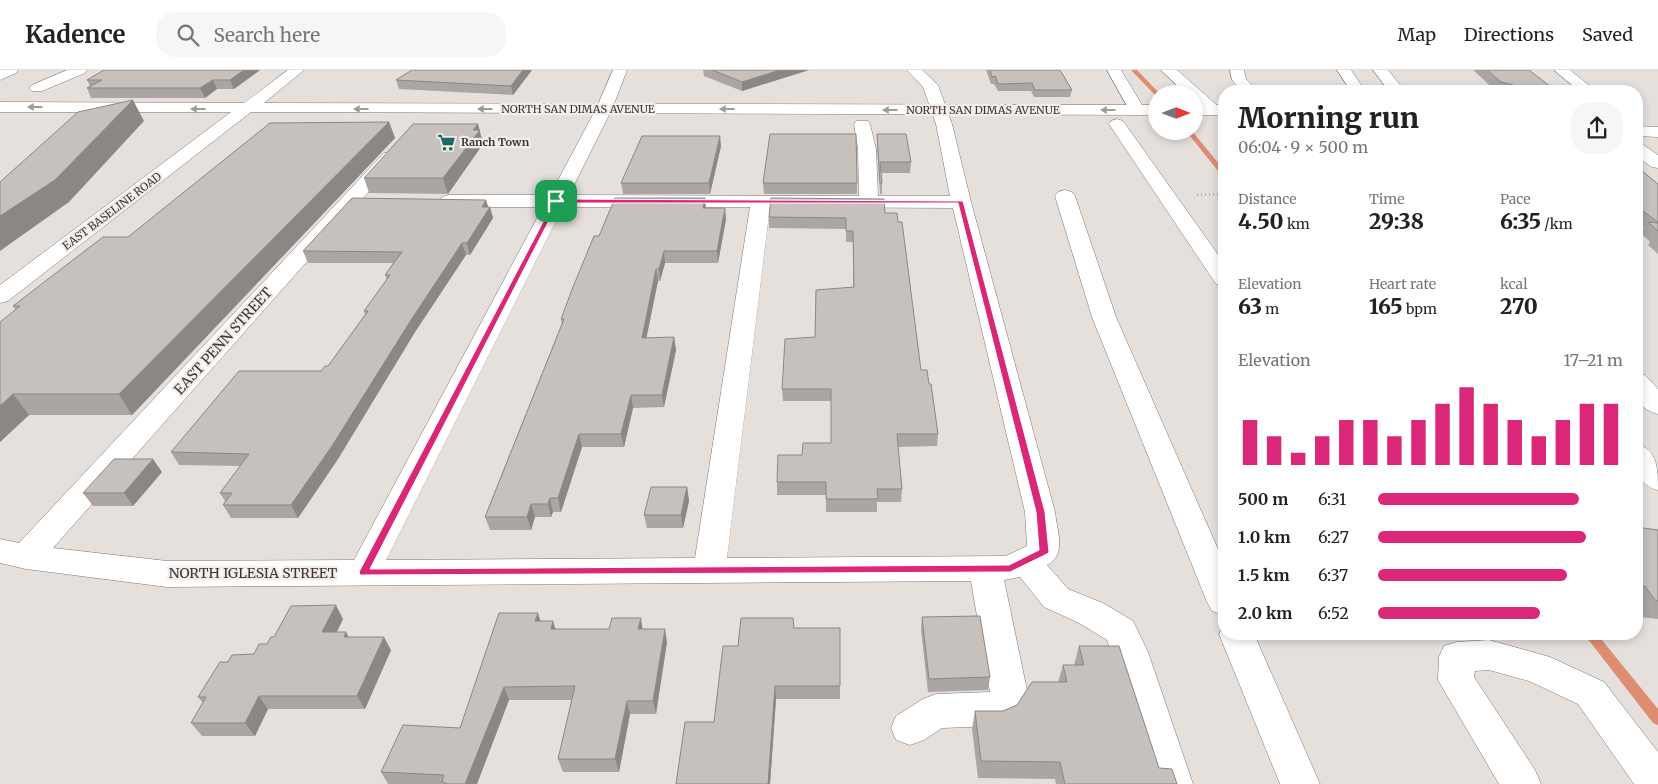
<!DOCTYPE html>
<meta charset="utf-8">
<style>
:root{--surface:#fff;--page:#f6f6f6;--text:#222;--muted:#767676;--line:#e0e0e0;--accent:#db2777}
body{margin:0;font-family:Merriweather,serif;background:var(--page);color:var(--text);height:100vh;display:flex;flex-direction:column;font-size:19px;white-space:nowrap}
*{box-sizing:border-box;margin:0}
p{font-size:16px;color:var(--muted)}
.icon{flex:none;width:28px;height:28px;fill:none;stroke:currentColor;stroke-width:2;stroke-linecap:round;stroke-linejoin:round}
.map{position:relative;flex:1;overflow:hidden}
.sheet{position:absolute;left:1218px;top:15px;width:425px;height:555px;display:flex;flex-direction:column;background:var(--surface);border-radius:20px;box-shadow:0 2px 8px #0003}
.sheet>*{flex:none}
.needle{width:32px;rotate:90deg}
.fabs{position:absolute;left:1148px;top:15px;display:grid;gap:10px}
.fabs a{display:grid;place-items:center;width:55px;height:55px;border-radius:50%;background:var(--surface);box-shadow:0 2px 8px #0003;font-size:25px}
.pin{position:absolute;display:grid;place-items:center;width:42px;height:42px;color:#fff;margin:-21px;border-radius:10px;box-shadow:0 2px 8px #0006}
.round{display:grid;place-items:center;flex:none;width:52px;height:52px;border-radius:20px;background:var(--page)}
.headline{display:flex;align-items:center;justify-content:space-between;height:85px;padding:0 20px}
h1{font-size:28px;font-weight:800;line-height:38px}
.figures{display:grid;grid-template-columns:repeat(3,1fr);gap:8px;height:85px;padding:5px 20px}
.figures div{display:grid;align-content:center}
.figures b{font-size:21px;font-weight:800}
.figures small{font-size:14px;font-weight:400}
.figures p{font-size:14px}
.chart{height:140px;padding:10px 20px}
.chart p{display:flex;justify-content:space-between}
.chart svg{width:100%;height:90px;margin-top:5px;stroke:var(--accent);stroke-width:6}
ul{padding:0 20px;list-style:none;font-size:16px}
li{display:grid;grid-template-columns:80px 60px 1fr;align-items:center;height:38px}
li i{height:12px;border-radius:6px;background:var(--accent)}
header{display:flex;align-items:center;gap:30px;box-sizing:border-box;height:70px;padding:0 25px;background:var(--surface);border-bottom:1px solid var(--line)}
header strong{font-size:24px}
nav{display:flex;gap:28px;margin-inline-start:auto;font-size:18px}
.search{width:350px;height:45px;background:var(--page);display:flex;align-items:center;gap:12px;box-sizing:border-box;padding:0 18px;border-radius:20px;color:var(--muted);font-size:19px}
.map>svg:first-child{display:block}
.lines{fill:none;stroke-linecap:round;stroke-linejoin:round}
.stream{fill:#df8d70;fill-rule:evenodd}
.minor-casing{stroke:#7d7775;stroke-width:1}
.major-casing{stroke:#7d7775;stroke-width:1}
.highway-casing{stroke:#7d7775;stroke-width:1}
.path{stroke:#afaaa8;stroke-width:2.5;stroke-dasharray:1 3;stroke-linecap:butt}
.minor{fill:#fff;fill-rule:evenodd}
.major{fill:#fff;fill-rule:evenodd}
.highway{fill:#fff;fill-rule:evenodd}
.wall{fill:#aba6a3}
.shaded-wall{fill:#8b8785}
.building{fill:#c7c1be;stroke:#8b8785}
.oneway{fill:#9c9c9b}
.route{fill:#db2777;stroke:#fff;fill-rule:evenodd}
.labels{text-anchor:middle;stroke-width:4.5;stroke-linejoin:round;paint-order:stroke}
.far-street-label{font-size:11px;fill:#3a3837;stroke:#f4edea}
.far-poi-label{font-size:11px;font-weight:bold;fill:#3a3837;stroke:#f4edea;text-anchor:start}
.street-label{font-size:14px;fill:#3a3837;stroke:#f4edea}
</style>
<header>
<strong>Kadence</strong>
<div class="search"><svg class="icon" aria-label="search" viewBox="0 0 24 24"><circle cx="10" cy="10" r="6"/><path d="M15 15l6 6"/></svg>Search here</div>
<nav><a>Map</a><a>Directions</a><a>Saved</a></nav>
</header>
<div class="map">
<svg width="1658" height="714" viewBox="0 0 1658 714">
<rect width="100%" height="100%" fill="#e6e0dd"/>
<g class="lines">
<path class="stream" d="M1131,0H1137L1160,24L1155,25Z
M1186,61H1192L1224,100V107L1222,106Z
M1584,564H1597L1658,639V655L1653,653Z"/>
<defs>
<path id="minor" d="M67,0H87L85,3L42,21H32L29,18L32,15Z
M613,0H627L612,39L569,125L859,126L858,79L854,54L856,51H868L870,54L876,79L878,126H950L936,54L923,17L907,0H922L938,15L952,54L971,132L1055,442C1057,461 1067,485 1047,495L1068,519L1103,533L1133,551L1148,582L1193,714H1153L1107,570L1079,553L1044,537L1020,507L1004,510L1028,625L1012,651L999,656L942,658L924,670L910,675L896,670L891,658L896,646L923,629L936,624L990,622L971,511L167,517L26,499L0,493V469L19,473L384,83L390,82L396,83L399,87L396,91L53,478L167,491L354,490L543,137H449L442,135L439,131L442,127L449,125H550L596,39ZM563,137H750L695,488L386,490ZM770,137L953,138L1025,442L1027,476L1006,486L727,488Z
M1107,0H1121L1145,40L1143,43H1131Z
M1161,0H1177L1219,37L1221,40L1219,43H1207L1194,31V24H1186Z
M1230,0H1244L1246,9L1258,21H1242L1232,10Z
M1554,0H1570L1596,21H1579Z
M1117,49L1123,51L1224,193V216L1216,214L1109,54L1111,51Z
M1636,56L1658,57V67L1636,66Z
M1636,73L1642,74L1658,85V98L1652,97L1636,86Z
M1065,120L1072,122L1075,126L1116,247L1224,493V545L1212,541L1207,532L1092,247L1055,126L1058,122Z
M1224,556V564H1254L1320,714H1280L1219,564Z
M1489,570L1550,587L1604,612L1658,682V714H1634L1578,634L1529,611L1489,600L1475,601L1474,607L1535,700L1541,714H1499L1438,610L1439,587L1444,576L1457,572Z"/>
<path id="major" d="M288,0H304L264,33L1156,35V45L251,42L8,231L0,233V215L231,42H0V32L244,33Z
M1337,0H1351L1365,21H1351Z
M1373,0H1388L1405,21H1389Z
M1194,35H1224V45H1194Z
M1636,302L1645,305L1658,319V344C1634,338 1636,322 1636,302Z
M1636,373C1658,380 1658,399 1658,420C1633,413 1636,394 1636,373Z"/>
<path id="highway" d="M0,0H18L16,3L0,10Z"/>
</defs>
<use href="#minor" class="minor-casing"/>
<use href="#major" class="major-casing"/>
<use href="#highway" class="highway-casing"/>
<path class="path" d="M1197,125L1224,124"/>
<use href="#minor" class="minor"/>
<use href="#major" class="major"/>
<use href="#highway" class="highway"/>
</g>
<path class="wall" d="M104,0H260L234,19H217L205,28H91L87,18L90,16L87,10Z
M412,0H532L513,25L399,19L396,10Z
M703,0H809L742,21L704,6Z
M986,0H1060L1072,20L1070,27H1034L1031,21H998L994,14H991Z
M1473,0H1529L1556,21H1496Z
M389,52L395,68L132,345H29L0,372L16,240L13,236L128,167Z
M478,54L483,74L448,124L369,123L364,108Z
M877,64L911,92L910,103H881L882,113V124H880L877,74Z
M721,76L710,124H623L621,113Z
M1636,96L1658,114V184L1648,175L1650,172L1641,163L1644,158L1636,152Z
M763,113H857V124H764Z
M488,137H490L493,148L470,185H466L415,262L338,389L298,448H231L223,435L225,431L220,423L240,396L179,395L171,382L321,301L328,296L365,245L364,241L387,210L385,205L393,193H308L303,181Z
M706,138L726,149L718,193H665L660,211H658L646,268L674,267L676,280L664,337L633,338L624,377H582L561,442H553L551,447H535L531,460H490L485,447L562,254L561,249L599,166Z
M885,143L921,300L929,314L938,364L937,376L898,377L902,419L901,432H877V442H826V425H777V412L802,385L831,373V331H783L782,319L815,267L853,217V172H846V159L769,158V147Z
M162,402L133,436H93L83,423Z
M687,417L689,431L683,458H647L644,445Z
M1636,457L1658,460V549L1640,547L1636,542Z
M922,547L990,607L988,620L928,622L921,560Z
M343,549L337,562L349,567L391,580L365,639H268L255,666H202L191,653L203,633L198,627L228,592L254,584L267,574L274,567Z
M541,551L555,559H643L667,572L656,644H630L619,702H563L558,689L572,630H509L477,714H388L381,702L460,658Z
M794,558L840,616V629H776L770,714H676L714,652L738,576Z
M1079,576L1159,698L1177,714H1056L1055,709L978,708L972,659L975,641H1003L1017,635L1058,612L1063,595H1074Z"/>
<path class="shaded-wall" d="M244,0H260L234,19L230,10Z
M523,0H532L513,25L511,16Z
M780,0H809L742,21V12Z
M213,10L217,19L205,28L200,18Z
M133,30L144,51L69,132L0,181V146Z
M389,52L395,68L132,345L119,324Z
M478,54L483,74L448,124L443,108L473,60Z
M720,66L721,76L710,124L709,113Z
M705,128L706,139L703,138Z
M486,130L489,139L490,137L493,148L470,185L467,173L482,137Z
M725,138L726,149L718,193L717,181Z
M462,173L466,185L415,262L338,389L298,448L291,435L411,250Z
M664,181L665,193L660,211L659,199Z
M656,199L658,211L644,280L642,268Z
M674,267L676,280L664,337L662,325Z
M13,324L29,345L0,372V336Z
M631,325L633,338L624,377L621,364Z
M579,364L582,377L561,442L558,428Z
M153,389L162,402L133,436L124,423Z
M687,417L689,431L683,458L681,445Z
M550,428L553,442L551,447L548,434Z
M531,434L535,447L531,460L527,447Z
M336,535L343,549L330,575L322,562Z
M538,543L542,556L535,551Z
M641,548L643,562L638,559Z
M553,551L557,564L551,559Z
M665,559L667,572L656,644L653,631Z
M346,562L353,575L344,567Z
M384,567L391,580L365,639L357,626Z
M775,616L776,629L770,714H768Z
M504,617L509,630L477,714H465Z
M259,626L268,639L255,666L245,653Z
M627,631L630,644L619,702L615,689Z"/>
<path class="building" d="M104,0H244L230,10H213L200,18H87L102,10H87Z
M412,0H523L511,16L396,10Z
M712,0H780L742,12Z
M990,0H1060L1072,20H1035L1032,13L998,14L995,6L992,7Z
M1487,0H1529L1556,21H1536L1501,12Z
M133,30L55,110L0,146V112L78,42Z
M389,52L119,324H13L0,336V252L20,236H13L103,167H128L270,53Z
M413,54H478L473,60H480L443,108H364Z
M770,64H856L857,113H763Z
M877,64H906L911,92H880L882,113H880Z
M642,66H720L709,113H621Z
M1636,96L1658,114V152L1636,136Z
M352,128L486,130L482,137H490L467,173H462L411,250L332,376L291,435H223L232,423H220L249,384L171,382L239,301H321L325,296H328L368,241H364L390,205H385L402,182L303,181Z
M615,128H705L703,138H725L717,181H664L659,199H656L642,268L674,267L662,325H631L621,364H579L558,428H550L548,434H531L527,447H485L564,249H561L573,217L594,166H599Z
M771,128L884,129L885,143H897L898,152H902L921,300H927L929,314H931L938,364H897L902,419H877L878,429H826V412H777L778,385H802L803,373H831V319H782L785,269L815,267L816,220L854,217L853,161H846V148L769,147Z
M1648,152L1658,153V161Z
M114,389H153L124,423H83Z
M651,417H687L681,445H644Z
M1636,457L1658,460V531L1655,530L1645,516L1636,515Z
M336,535L322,562H346L344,567H384L357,626H259L245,653H191L206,627H198L220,592H228L232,585L254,584L259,574H267L271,567H274L291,536Z
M499,543H538L535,551H553L551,559H609L612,548H641L638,559H665L653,631H627L615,689H558L575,616L504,617L465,714H448L442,712L444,705L381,702L403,655L460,658Z
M980,546L990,607L929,609L922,547Z
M741,548H793L794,558H840V616H775L768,714H676L685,652H714L723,576H738Z
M1079,576H1119L1159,698L1172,699L1177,714H1065L1060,692L981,691L975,641H1003L1017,635L1032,612H1067L1063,595H1084Z"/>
<defs><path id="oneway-solid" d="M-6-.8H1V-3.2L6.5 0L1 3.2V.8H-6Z" transform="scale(1.25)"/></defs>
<g class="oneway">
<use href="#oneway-solid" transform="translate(35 37) rotate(-180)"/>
<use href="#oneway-solid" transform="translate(198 39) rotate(-180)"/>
<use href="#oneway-solid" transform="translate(361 39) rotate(180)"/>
<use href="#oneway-solid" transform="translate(485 39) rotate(-180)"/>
<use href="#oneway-solid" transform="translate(727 39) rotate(-180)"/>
<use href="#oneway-solid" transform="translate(890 40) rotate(-180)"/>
<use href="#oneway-solid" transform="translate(1108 40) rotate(-180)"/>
</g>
<path class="route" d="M556,129L963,131L1045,442L1049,482L1047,484L1010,502L360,505L359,502L554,131ZM558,133H958L1036,442L1039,480L1009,495L370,499Z"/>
<defs>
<symbol id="supermarket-bare" viewBox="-9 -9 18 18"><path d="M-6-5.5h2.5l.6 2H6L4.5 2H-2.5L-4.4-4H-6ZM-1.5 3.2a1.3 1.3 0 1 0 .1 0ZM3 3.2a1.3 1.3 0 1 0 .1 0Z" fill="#1e6965" stroke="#f4edea" stroke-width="2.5" paint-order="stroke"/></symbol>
</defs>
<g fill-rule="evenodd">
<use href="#supermarket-bare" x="434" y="60" width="25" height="25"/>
</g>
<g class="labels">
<g class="far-street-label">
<text x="578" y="43">NORTH SAN DIMAS AVENUE</text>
<text x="983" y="44">NORTH SAN DIMAS AVENUE</text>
<text transform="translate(112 141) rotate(-37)" y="4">EAST BASELINE ROAD</text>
</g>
<g class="far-poi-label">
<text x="461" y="76">Ranch Town</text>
</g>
<g class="street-label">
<text transform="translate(223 271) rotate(-48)" y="5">EAST PENN STREET</text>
<text x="253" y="508">NORTH IGLESIA STREET</text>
</g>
</g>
</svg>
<div class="fabs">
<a><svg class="needle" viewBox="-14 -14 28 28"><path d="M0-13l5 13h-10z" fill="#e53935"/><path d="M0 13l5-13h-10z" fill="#767676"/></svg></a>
</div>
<div class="pin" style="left:556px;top:131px;background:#1e9e55"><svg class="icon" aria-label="arrive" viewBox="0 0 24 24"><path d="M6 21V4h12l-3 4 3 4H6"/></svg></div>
<section class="sheet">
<div class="headline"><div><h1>Morning run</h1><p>06:04 · 9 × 500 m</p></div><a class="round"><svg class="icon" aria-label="share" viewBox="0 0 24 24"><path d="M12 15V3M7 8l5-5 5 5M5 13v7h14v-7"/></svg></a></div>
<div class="figures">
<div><p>Distance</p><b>4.50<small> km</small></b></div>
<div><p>Time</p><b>29:38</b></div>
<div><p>Pace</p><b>6:35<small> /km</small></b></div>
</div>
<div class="figures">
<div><p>Elevation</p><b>63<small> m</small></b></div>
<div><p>Heart rate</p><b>165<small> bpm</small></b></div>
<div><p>kcal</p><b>270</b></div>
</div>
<div class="chart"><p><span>Elevation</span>17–21 m</p>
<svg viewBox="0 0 160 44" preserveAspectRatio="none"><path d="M5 44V22M15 44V30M25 44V38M35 44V30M45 44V22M55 44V22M65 44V30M75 44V22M85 44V14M95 44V6M105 44V14M115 44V22M125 44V30M135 44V22M145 44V14M155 44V14"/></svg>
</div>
<ul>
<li><b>500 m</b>6:31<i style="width:82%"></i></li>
<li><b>1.0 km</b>6:27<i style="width:85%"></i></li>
<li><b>1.5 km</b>6:37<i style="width:77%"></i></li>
<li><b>2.0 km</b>6:52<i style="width:66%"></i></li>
</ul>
</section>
</div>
